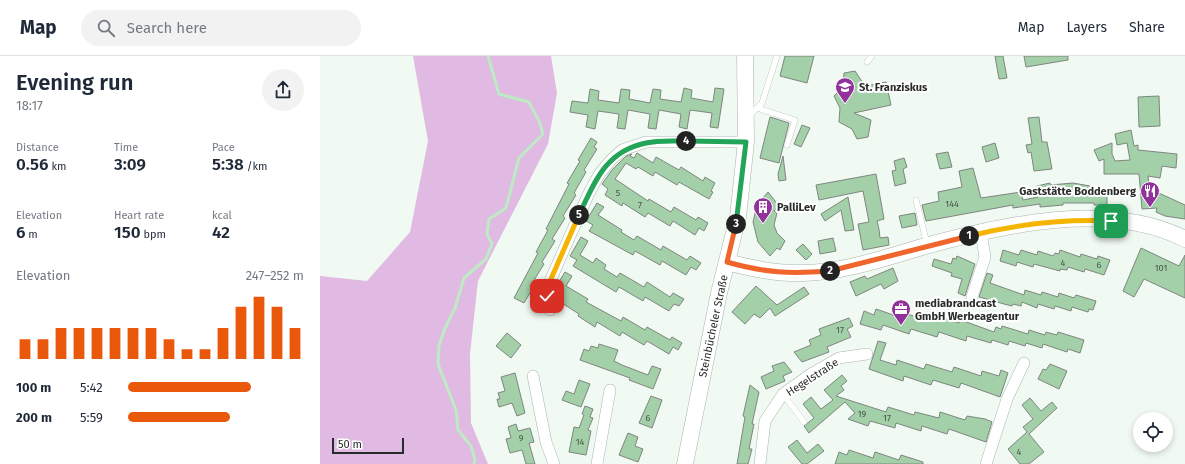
<!DOCTYPE html>
<meta charset="utf-8">
<style>
:root{--surface:#fff;--page:#f2f2f3;--text:#1f2937;--muted:#747a83;--line:#e0e1e3;--accent:#ea580c}
body{margin:0;font-family:"Fira Sans",sans-serif;background:var(--page);color:var(--text);height:100vh;display:flex;flex-direction:column;font-size:15px;white-space:nowrap}
*{box-sizing:border-box;margin:0}
p{font-size:13px;color:var(--muted)}
.icon{flex:none;width:22px;height:22px;fill:none;stroke:currentColor;stroke-width:2;stroke-linecap:round;stroke-linejoin:round}
.map{position:relative;flex:1;overflow:hidden}
.side{display:flex;flex-direction:column;background:var(--surface);width:320px}
.side>*{flex:none}
.fabs{position:absolute;left:813px;top:356px;display:grid;gap:8px}
.fabs a{display:grid;place-items:center;width:40px;height:40px;border-radius:50%;background:var(--surface);box-shadow:0 2px 6px #0003;font-size:20px}
.scale{position:absolute;left:12px;bottom:10px;width:72px;box-sizing:border-box;padding-left:4px;border:2px solid #282c29;border-top:0;font-size:11px;line-height:14px;white-space:nowrap;color:#282c29;-webkit-text-stroke:3px #fff;paint-order:stroke}
.pin{position:absolute;display:grid;place-items:center;width:34px;height:34px;color:#fff;margin:-17px;border-radius:8px;box-shadow:0 2px 6px #0006}
.km{position:absolute;width:20px;height:20px;margin:-10px;border-radius:50%;background:#222;color:#fff;font-size:11px;line-height:20px;text-align:center}
.round{display:grid;place-items:center;flex:none;width:42px;height:42px;border-radius:21px;background:var(--page)}
.summary{display:flex;align-items:center;justify-content:space-between;height:68px;padding:0 16px}
h1{font-size:22px;font-weight:600;line-height:30px}
.metrics{display:grid;grid-template-columns:repeat(3,1fr);gap:6px;height:68px;padding:4px 16px}
.metrics div{display:grid;align-content:center}
.metrics b{font-size:17px;font-weight:600}
.metrics small{font-size:11px;font-weight:400}
.metrics p{font-size:11px}
.chart{height:112px;padding:8px 16px}
.chart p{display:flex;justify-content:space-between}
.chart svg{width:100%;height:72px;margin-top:4px;stroke:var(--accent);stroke-width:6}
ul{padding:0 16px;list-style:none;font-size:13px}
li{display:grid;grid-template-columns:64px 48px 1fr;align-items:center;height:30px}
li i{height:10px;border-radius:5px;background:var(--accent)}
header{display:flex;align-items:center;gap:24px;box-sizing:border-box;height:56px;padding:0 20px;background:var(--surface);border-bottom:1px solid var(--line)}
header strong{font-size:19px}
nav{display:flex;gap:22px;margin-inline-start:auto;font-size:14px}
.search{width:280px;height:36px;background:var(--page);display:flex;align-items:center;gap:10px;box-sizing:border-box;padding:0 14px;border-radius:22px;color:var(--muted);font-size:15px}
main{display:flex;flex:1;min-height:0}
.map>svg:first-child{display:block}
.green{fill:#e0bae2}
.lines{fill:none;stroke-linecap:round;stroke-linejoin:round}
.stream{stroke:#beeac4;stroke-width:3}
.building{fill:#a3cfa9;stroke:#7e867f}
.lane-casing{stroke:#abb4ac;stroke-width:6}
.street-casing{stroke:#abb4ac;stroke-width:12}
.secondary-casing{stroke:#abb4ac;stroke-width:17}
.lane{stroke:#fff;stroke-width:5.5}
.street{stroke:#fff;stroke-width:11}
.secondary{stroke:#fff;stroke-width:16}
.split-1-casing{stroke:#fff;stroke-width:8}
.split-2-casing{stroke:#fff;stroke-width:8}
.split-3-casing{stroke:#fff;stroke-width:8}
.split-4-casing{stroke:#fff;stroke-width:8}
.split-5-casing{stroke:#fff;stroke-width:8}
.split-6-casing{stroke:#fff;stroke-width:8}
.split-1{stroke:#f5b400;stroke-width:5}
.split-2{stroke:#f0652b;stroke-width:5}
.split-3{stroke:#f0652b;stroke-width:5}
.split-4{stroke:#22a559;stroke-width:5}
.split-5{stroke:#22a559;stroke-width:5}
.split-6{stroke:#f5b400;stroke-width:5}
.labels{text-anchor:middle;stroke-width:4;stroke-linejoin:round;paint-order:stroke}
.number-label{font-size:9px;fill:#475549}
.poi-label{font-size:11px;font-weight:bold;fill:#282c29;stroke:#fff;text-anchor:start}
.street-label{font-size:11px;fill:#282c29;stroke:#fff}
</style>
<header>
<strong>Map</strong>
<div class="search"><svg class="icon" aria-label="search" viewBox="0 0 24 24"><circle cx="10" cy="10" r="6"/><path d="M15 15l6 6"/></svg>Search here</div>
<nav><a>Map</a><a>Layers</a><a>Share</a></nav>
</header>
<main>
<section class="side">
<div class="summary"><div><h1>Evening run</h1><p>18:17</p></div><a class="round"><svg class="icon" aria-label="share" viewBox="0 0 24 24"><path d="M12 15V3M7 8l5-5 5 5M5 13v7h14v-7"/></svg></a></div>
<div class="metrics">
<div><p>Distance</p><b>0.56<small> km</small></b></div>
<div><p>Time</p><b>3:09</b></div>
<div><p>Pace</p><b>5:38<small> /km</small></b></div>
</div>
<div class="metrics">
<div><p>Elevation</p><b>6<small> m</small></b></div>
<div><p>Heart rate</p><b>150<small> bpm</small></b></div>
<div><p>kcal</p><b>42</b></div>
</div>
<div class="chart"><p><span>Elevation</span>247–252 m</p>
<svg viewBox="0 0 160 44" preserveAspectRatio="none"><path d="M5 44V32M15 44V32M25 44V25M35 44V25M45 44V25M55 44V25M65 44V25M75 44V25M85 44V32M95 44V38M105 44V38M115 44V25M125 44V12M135 44V6M145 44V12M155 44V25"/></svg>
</div>
<ul>
<li><b>100 m</b>5:42<i style="width:70%"></i></li>
<li><b>200 m</b>5:59<i style="width:58%"></i></li>
</ul>
</section>
<div class="map">
<svg width="865" height="408" viewBox="0 0 865 408">
<rect width="100%" height="100%" fill="#f1faf2"/>
<path class="green" d="M93,0H231L237,37L228,88L158,225L150,298L151,367L168,408H0V220L47,225L90,176L108,85Z"/>
<g class="lines">
<path class="stream" d="M154,408L155,404L151,390L138,374L136,354L118,308L119,290L125,272L135,252L144,222L166,203L172,188L167,178L169,163L186,152L199,102L223,78L220,67L209,46L179,38L168,0"/>
</g>
<path class="building" d="M465,0H494L487,27L460,20Z
M675,0H683L687,22L679,23Z
M704,0H748V4L706,11Z
M535,15L545,30L566,26L571,49L534,57L551,64L548,81L537,83L532,73L519,66L520,52L514,40L523,31L524,17Z
M364,32L372,34L371,42L393,46L395,32L404,33L398,72L390,71L392,57L370,54L367,73L359,71L361,58L339,54L336,73L328,72L330,58L308,54L305,73L297,72L299,58L278,55L275,73L266,71L268,59L250,56L252,45L268,47L270,33L279,35L278,44L299,47L301,33L310,34L309,43L330,47L333,33L341,34L340,43L361,46Z
M839,40L840,70L819,71L818,41Z
M450,61L469,67L459,107L440,102Z
M719,61L722,86H727L732,113L714,115L711,96L708,97L706,89L712,88L708,62Z
M482,69L490,72L481,91L474,88Z
M811,74L814,90L818,89V94L857,98L856,112L842,110L840,122L828,120L830,137L841,138L865,149V163L845,160L836,156L837,152L822,153L819,118H784V103L779,105L774,94L792,87V98L795,105L810,104L807,87L797,89L795,78Z
M271,82L277,86L274,91L277,93L264,114L266,116L254,137L256,139L243,160L245,162L232,183L235,185L222,206L224,208L211,229L214,230L204,247L194,242L218,197L216,196L228,174L226,173L249,128L247,127L260,105L258,104Z
M675,87L679,102L666,106L662,91Z
M628,96L632,111L620,113L616,98Z
M317,97L333,107L336,101L359,114L361,111L383,125L385,121L395,127L391,135L393,136L389,143L359,126L357,129L335,116L333,120L318,111L316,113L306,107L295,123L328,145L329,143L351,156L354,151L376,164L378,161L388,167L384,175L379,172L375,179L353,165L350,170L328,157L325,161L303,147L302,150L285,139L288,133L282,128L292,114L306,100L312,98L310,100L314,102Z
M463,100L466,124L459,125L458,118Z
M584,102L587,111L583,113L586,127L575,130L572,115L576,114L574,105Z
M653,112L661,142L701,136L703,144L718,141L717,130L730,127V129L753,127L770,130V133L787,134V149H774V147H743V149L720,151V148L693,152V149L606,165L602,149L619,145L618,136L642,131L639,115Z
M556,118L564,163L557,165L559,173L560,182L568,181L569,189L543,194L538,168L549,166L543,135L499,144L496,129Z
M448,136L459,150L454,155L457,157L454,169L457,177L465,185L460,194L457,192L450,200L438,186L433,166L437,149Z
M528,141L534,174L525,175L521,154L505,165L501,158Z
M277,147L284,151L278,159L302,174L301,176L314,184L317,180L341,194L343,190L367,204L370,200L381,207L376,214L371,211L366,219L342,205L340,209L315,195L313,199L269,175L273,169L266,165Z
M595,157L597,169L582,172L579,160Z
M261,181L268,185L260,199L273,207L276,202L286,209L284,213L297,221L300,217L324,231L327,226L350,241L353,237L364,243L359,250L354,248L349,255L325,241L323,245L299,231L296,236L253,210L257,204L250,200Z
M513,182L516,195L500,198L498,185Z
M483,188L492,198L486,204L476,194Z
M821,192L859,210L865,199V242L824,223L814,241L803,235Z
M683,194L699,199L701,194L717,199L718,195L733,200L735,197L739,198L740,194L760,201L761,198L777,203L778,200L790,204L784,219L765,213L764,216L748,211L747,214L740,213V215L714,208L713,211L697,206L696,210L680,205Z
M637,200L655,208L645,240L638,237L642,223L631,220L632,217L612,210L614,203L631,208L633,202L636,203Z
M573,212L578,225L564,233L561,228L536,240L530,226L545,220L547,223Z
M245,216L252,220L246,230L268,243L266,246L301,265L303,261L325,274L327,271L350,284L352,281L362,287L358,294L353,291L349,298L327,285L324,289L302,276L300,280L277,266L275,271L258,260L259,258L237,244L241,238L234,234Z
M667,217L673,219L670,227L704,239L705,234L721,239L722,236L738,241L739,237L754,242L756,239L776,245L773,254L769,253L768,256L752,251L751,255L735,250L734,253L718,248L717,252L702,246L701,250L693,248L692,250L684,248L659,241Z
M436,230L457,249L484,231L489,238L455,260L450,252L440,262L434,258L425,268L412,256Z
M556,253L582,262L584,257L610,265L612,258L639,267L641,264L674,276L676,271L681,273L682,270L708,278L709,274L725,279L726,276L737,279L738,276L764,284L760,297L748,293L747,296L723,288L722,292L706,287L705,290L689,285L688,289L672,284L671,287L647,280L646,285L619,276L617,281L591,273L589,278L563,269L561,274L540,268L544,255L554,259Z
M529,262L533,270L527,273L531,281L507,291L509,296L482,306L474,296L491,289L489,284L501,279L499,273Z
M187,277L201,289L191,302L176,290Z
M558,285L566,287L560,304L576,309L577,304L604,313L606,308L632,316L634,311L661,320L662,315L679,320L681,314L688,317L680,341L641,327L639,332L613,324L611,329L584,320L583,325L549,313Z
M279,288L298,294L294,305L302,309L328,319L332,310L341,313L333,333L309,324L310,322L260,304L264,293L269,295L271,290L278,292Z
M464,306L472,316L463,320L465,325L446,333L441,321L454,315L452,310Z
M730,308L747,315L739,333L718,323L723,313L726,314Z
M195,317L205,357L197,360L192,347L179,351L177,343H180L178,337L185,335L181,321Z
M522,319L527,325L521,330L524,334L516,340L566,356L568,351L594,359L595,356L619,362L620,356L645,364L647,360L665,363L672,366L666,386L629,373L627,378L602,370L601,375L576,367L575,372L550,365L548,370L528,363L535,357L525,346L489,377L484,370L494,362L483,348L491,341L501,353L513,344L504,334Z
M259,324L270,328L261,351L242,344L246,335L254,338Z
M430,329L439,336L432,368H434L429,393H432L428,408H417L425,361L423,360Z
M331,340L342,344L332,372L319,367Z
M710,342L721,355L732,346L737,352L709,378L724,396L709,408H700L688,393L707,376L703,371L713,363L702,349Z
M265,350L273,353L270,361L273,362L268,374L271,375L266,399L249,396L254,371L259,372L264,359L262,358Z
M196,368L198,375L210,372L214,386L209,387L215,408H206L202,394L190,397L186,383L191,382L188,371Z
M308,377L318,381L315,390L323,393L318,406L299,399Z
M477,384L487,397L498,388L504,395L487,408H482L468,391Z
M529,394L553,402L555,396L579,404L581,399L603,406V408H515L519,396L527,399Z"/>
<g class="lines">
<defs>
<path id="lane" d="M547,6L552,0
M437,52L475,64L467,89
M429,60L442,47L457,0
M596,144L607,188
M463,338L484,366"/>
<path id="street" d="M652,241L665,201L661,177
M230,254L227,232L269,137L280,117L291,104L302,94L326,86H426
M213,320L226,386L234,408
M277,408L290,334
M440,408L445,365L463,338L491,318L519,302L547,298
M666,408L687,343L704,307"/>
<path id="secondary" d="M407,206C433,213 457,218 484,217C524,216 564,202 602,191C682,169 787,144 865,183
M365,408L399,237L418,161L426,86L425,0"/>
</defs>
<use href="#lane" class="lane-casing"/>
<use href="#street" class="street-casing"/>
<use href="#secondary" class="secondary-casing"/>
<use href="#lane" class="lane"/>
<use href="#street" class="street"/>
<use href="#secondary" class="secondary"/>
</g>
<g class="lines">
<defs>
<path id="split-1" d="M649,180C697,168 742,163 791,165"/>
<path id="split-2" d="M510,215L649,180"/>
<path id="split-3" d="M416,168L407,206C445,217 470,218 510,215"/>
<path id="split-4" d="M366,85L426,86L416,168"/>
<path id="split-5" d="M259,159C275,125 286,95 326,87C338,84 353,85 366,85"/>
<path id="split-6" d="M227,240V232L259,159"/>
</defs>
<use href="#split-1" class="split-1-casing"/>
<use href="#split-2" class="split-2-casing"/>
<use href="#split-3" class="split-3-casing"/>
<use href="#split-4" class="split-4-casing"/>
<use href="#split-5" class="split-5-casing"/>
<use href="#split-6" class="split-6-casing"/>
<use href="#split-1" class="split-1"/>
<use href="#split-2" class="split-2"/>
<use href="#split-3" class="split-3"/>
<use href="#split-4" class="split-4"/>
<use href="#split-5" class="split-5"/>
<use href="#split-6" class="split-6"/>
</g>
<defs>
<symbol id="school-pin" viewBox="-11 -11 22 30"><path d="M0 17L-7.5 6A9.5 9.5 0 1 1 7.5 6Z" fill="#91319a" stroke="#fff"/><path d="M0-5L7-2L0 1L-7-2ZM-4 1L0 2.5L4 1V4Q0 6-4 4Z" fill="#fff"/></symbol>
<symbol id="restaurant-pin" viewBox="-11 -11 22 30"><path d="M0 17L-7.5 6A9.5 9.5 0 1 1 7.5 6Z" fill="#91319a" stroke="#fff"/><path d="M-5-6h1v4h1v-4h1v4h1v-4h1v5L-1.5 .5V6h-2V.5L-5-1ZM5-6V6H3V1.5H1.5Q1.5-4 5-6Z" fill="#fff"/></symbol>
<symbol id="building-pin" viewBox="-11 -11 22 30"><path d="M0 17L-7.5 6A9.5 9.5 0 1 1 7.5 6Z" fill="#91319a" stroke="#fff"/><path d="M-4-6H4V6H1V3H-1V6H-4ZM-2.5-4.3h1.7v1.8h-1.7ZM.8-4.3h1.7v1.8H.8ZM-2.5-1h1.7V.8h-1.7ZM.8-1h1.7V.8H.8Z" fill="#fff"/></symbol>
<symbol id="office-pin" viewBox="-11 -11 22 30"><path d="M0 17L-7.5 6A9.5 9.5 0 1 1 7.5 6Z" fill="#91319a" stroke="#fff"/><path d="M-6-3h4V-5.5h4V-3h4V5H-6ZM-1-4.5V-3h2v-1.5ZM-6 0V1H6V0Z" fill="#fff"/></symbol>
</defs>
<g fill-rule="evenodd">
<use href="#school-pin" x="514" y="20" width="22" height="30"/>
<use href="#restaurant-pin" x="819" y="124" width="22" height="30"/>
<use href="#building-pin" x="432" y="140" width="22" height="30"/>
<use href="#office-pin" x="570" y="242" width="22" height="30"/>
</g>
<g class="labels">
<g class="number-label">
<text x="298" y="140">5</text>
<text x="632" y="151">144</text>
<text x="320" y="152">7</text>
<text x="743" y="210">4</text>
<text x="779" y="212">6</text>
<text x="841" y="215">101</text>
<text x="520" y="277">17</text>
<text x="542" y="361">19</text>
<text x="328" y="365">6</text>
<text x="567" y="365">17</text>
<text x="201" y="385">9</text>
<text x="260" y="389">14</text>
<text x="699" y="399">4</text>
</g>
<g class="poi-label">
<text x="539" y="35">St. Franziskus</text>
<text x="816" y="139" text-anchor="end">Gaststätte Boddenberg</text>
<text x="457" y="155">PalliLev</text>
<text x="595" y="251">mediabrandcast<tspan x="595" dy="13">GmbH Werbeagentur</tspan></text>
</g>
<g class="street-label">
<text transform="translate(393 270) rotate(-78)" y="4">Steinbücheler Straße</text>
<text transform="translate(492 321) rotate(-33)" y="4">Hegelstraße</text>
</g>
</g>
</svg>
<div class="fabs">
<a><svg class="icon" aria-label="locate" viewBox="0 0 24 24"><circle cx="12" cy="12" r="6"/><path d="M12 2v4M12 18v4M2 12h4M18 12h4"/></svg></a>
</div>
<div class="scale">50 m</div>
<div class="pin" style="left:791px;top:165px;background:#1e9e55"><svg class="icon" aria-label="arrive" viewBox="0 0 24 24"><path d="M6 21V4h12l-3 4 3 4H6"/></svg></div>
<div class="pin" style="left:227px;top:240px;background:#d93025"><svg class="icon" aria-label="check" viewBox="0 0 24 24"><path d="M5 12l5 5 9-10"/></svg></div>
<b class="km" style="left:649px;top:180px">1</b>
<b class="km" style="left:510px;top:215px">2</b>
<b class="km" style="left:416px;top:168px">3</b>
<b class="km" style="left:366px;top:85px">4</b>
<b class="km" style="left:259px;top:159px">5</b>
</div>
</main>
